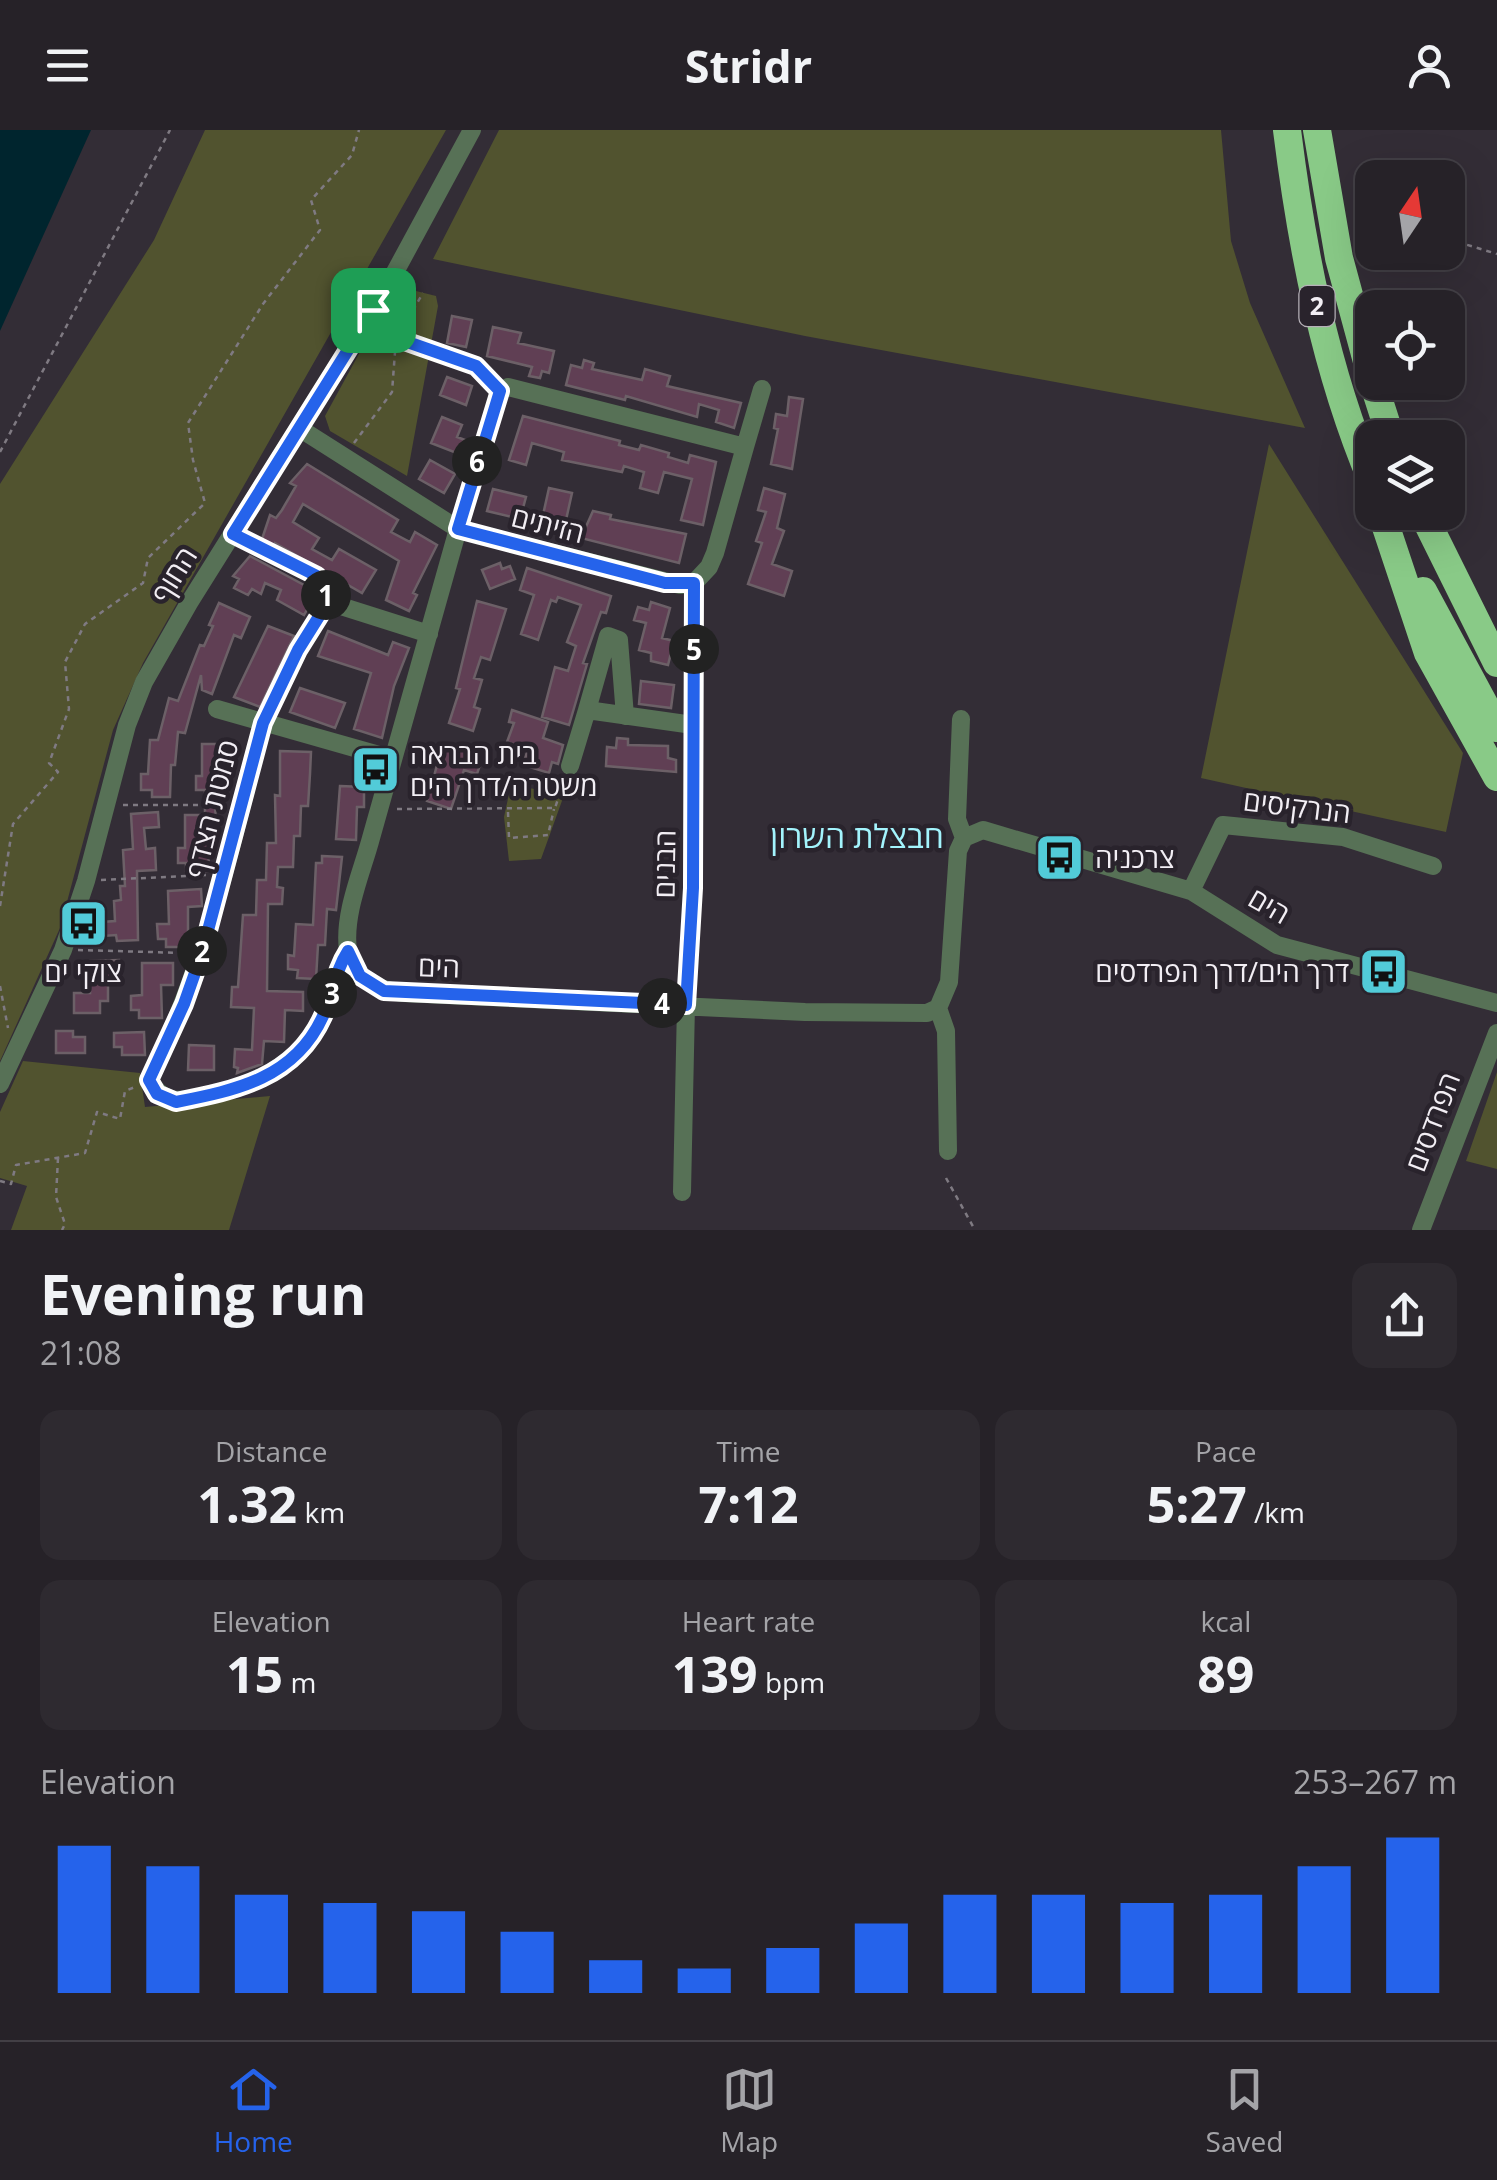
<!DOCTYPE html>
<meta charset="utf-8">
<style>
:root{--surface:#262228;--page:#2e2a30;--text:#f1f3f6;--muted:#a4a4a8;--line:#423f45;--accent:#2563eb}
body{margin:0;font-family:"Open Sans",Heebo,sans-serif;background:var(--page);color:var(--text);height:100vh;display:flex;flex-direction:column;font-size:38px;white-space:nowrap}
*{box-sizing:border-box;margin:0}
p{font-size:32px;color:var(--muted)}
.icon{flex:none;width:55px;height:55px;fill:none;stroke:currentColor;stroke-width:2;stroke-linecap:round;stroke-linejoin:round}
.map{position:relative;height:1100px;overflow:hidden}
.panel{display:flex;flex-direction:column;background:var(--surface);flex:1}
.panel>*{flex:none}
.needle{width:65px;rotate:13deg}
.fabs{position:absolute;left:1355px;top:30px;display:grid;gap:20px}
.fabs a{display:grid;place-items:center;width:110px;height:110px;border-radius:20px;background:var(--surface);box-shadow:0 10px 40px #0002,0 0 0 2px var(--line);font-size:50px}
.pin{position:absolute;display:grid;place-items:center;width:85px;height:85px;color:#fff;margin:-42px;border-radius:20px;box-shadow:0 5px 15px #0006}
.km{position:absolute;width:50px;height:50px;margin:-25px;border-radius:50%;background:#222;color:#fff;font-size:28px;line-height:50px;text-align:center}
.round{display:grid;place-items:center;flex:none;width:105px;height:105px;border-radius:20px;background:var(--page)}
.head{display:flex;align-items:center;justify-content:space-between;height:170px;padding:0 40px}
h1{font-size:55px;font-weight:700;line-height:75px}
.stats{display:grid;grid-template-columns:repeat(3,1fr);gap:15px;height:170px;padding:10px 40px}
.stats div{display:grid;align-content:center;border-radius:20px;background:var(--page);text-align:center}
.stats b{font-size:50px;font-weight:700}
.stats small{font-size:28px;font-weight:400}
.stats p{font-size:28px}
.chart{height:280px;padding:20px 40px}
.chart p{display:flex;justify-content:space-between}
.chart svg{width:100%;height:180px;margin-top:10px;stroke:var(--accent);stroke-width:6}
header{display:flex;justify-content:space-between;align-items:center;height:130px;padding:0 40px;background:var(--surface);font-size:45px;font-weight:700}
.tabs{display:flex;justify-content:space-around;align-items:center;height:140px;border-top:2px solid var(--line);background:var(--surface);font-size:28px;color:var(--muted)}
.tabs a{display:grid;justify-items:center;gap:5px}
.tabs .active{color:var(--accent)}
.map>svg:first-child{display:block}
.green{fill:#51532f}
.water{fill:#00252e}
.building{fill:#603f54;stroke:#6c6067;stroke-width:2.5}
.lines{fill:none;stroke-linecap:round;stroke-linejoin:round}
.path{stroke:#7f7a82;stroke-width:2.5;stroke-dasharray:5 5;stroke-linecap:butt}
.minor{stroke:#577156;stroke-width:18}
.highway{stroke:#89ca87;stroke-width:28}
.route-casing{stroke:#fff;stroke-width:20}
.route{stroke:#2563eb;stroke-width:12}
.labels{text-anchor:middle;stroke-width:9;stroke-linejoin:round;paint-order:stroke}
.shield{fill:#29232c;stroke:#b6b1b8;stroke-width:2.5}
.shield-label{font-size:25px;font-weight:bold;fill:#f2eef4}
.street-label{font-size:28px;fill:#f2eef4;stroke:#29232c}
.poi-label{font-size:28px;fill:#f2eef4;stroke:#29232c;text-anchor:start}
.quarter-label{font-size:32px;fill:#a3f4fd;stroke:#29232c}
</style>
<header><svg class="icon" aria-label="menu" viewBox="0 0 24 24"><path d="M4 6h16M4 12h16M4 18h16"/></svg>Stridr<svg class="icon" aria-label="person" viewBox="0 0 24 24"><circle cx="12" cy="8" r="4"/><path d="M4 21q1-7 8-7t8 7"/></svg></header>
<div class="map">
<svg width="1497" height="1100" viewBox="0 0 1497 1100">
<rect width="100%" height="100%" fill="#332d36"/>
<path class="green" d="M205,0H446L143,533L113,600L60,798L0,931V354L154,110Z
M499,0H1221L1231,111L1250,173L1305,298L805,206L433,129Z
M396,156L436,166L438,176L407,346L330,301L325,286Z
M1269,314L1463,623L1446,702L1201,648Z
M511,655L552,662L563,668L541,729L509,731L504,687Z
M23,931L140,943L145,977L270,966L229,1100H11L27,1056L0,1048V982Z
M1497,942V1039L1466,1031Z"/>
<path class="water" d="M0,0H91L0,201Z"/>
<path class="building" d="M452,186L472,190L466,217L447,213Z
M493,197L521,203L518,213L554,221L549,243L542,241L540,248L529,246L532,237L487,226Z
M584,230L594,233L592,239L642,250L645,239L670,246L667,256L741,273L734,298L716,292L719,280L699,274L697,287L626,266L625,270L566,255L571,235L582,238Z
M447,247L472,256L466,275L440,265Z
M789,267L803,269L792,339L771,334L778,299L774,298L776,284L787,286Z
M523,286L620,311L619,315L639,320L641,315L669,323L668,327L688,333L690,325L716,332L703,395L681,390L692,349L664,342L658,363L640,358L644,342L624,336L622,342L562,330L564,322L532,313L526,335L509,330Z
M442,287L462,295L457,307L465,310L459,324L431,313Z
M430,330L455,344L444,363L419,349Z
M307,334L398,390L391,402L410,412L415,402L437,415L413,463L417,465L409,481L386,470L399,431L303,374L293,392L319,408L312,419L332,430L339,419L376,440L362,463L275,413L274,416L262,409L270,385L276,388L282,380L296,356L290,353Z
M549,358L572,363L564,399L541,394Z
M764,358L785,364L777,398L784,401L772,434L792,441L784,466L748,454L762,413L756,411L766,382L758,380Z
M493,359L526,367L520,389L487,381Z
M593,381L611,385L610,389L686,404L679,433L581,408Z
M250,426L317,462L304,485L277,470L281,460L265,453L261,464L252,459L248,465L234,458L239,449L233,446Z
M500,433L502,439L510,436L515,449L490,459L482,440Z
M527,438L611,466L606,483L601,482L583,533L587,534L569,595L542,587L555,537L568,541L576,516L567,512L581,475L558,467L556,472L551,470L538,510L521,504L534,465L520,460Z
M477,471L506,479L490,530L481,527L474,548L482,550L474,577L480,579L473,601L449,593L460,559L456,558Z
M651,472L670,478L662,508L674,511L668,535L651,531V523L639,520L646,493L634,490L638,477L649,480Z
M219,473L250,487L241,508L234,505L212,564L202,560L201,545L185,603L178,602L175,635H171L170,667H152V660H141V644H148L150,610H158L169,568L178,571L200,515L204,516L213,496L209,495Z
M268,496L294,506L260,577L234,567Z
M328,501L388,525L393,512L409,518L394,556L382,608L354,599L371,543L318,526Z
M641,551L674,555L671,578L639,574Z
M300,558L345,573L335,598L290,582Z
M512,580L548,592L543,608L563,615L558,634L552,632L549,643L523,635L528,619L507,612L514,593L509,592Z
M617,608L628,609V615L668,616V628L676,630V642L606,636L607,617L616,618Z
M202,614H233V637H227V668H215L216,707H208L209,741H186V733H178V718H185V685H205V660H196V646H202Z
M443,614L468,622L470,616L485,620L477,644L464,640L451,679L427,671Z
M280,621L311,622L310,644L308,676H301L300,706H294L293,737H278L277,757L283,758L282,774H268L267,861L303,862V881L285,880L284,912L264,911L262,934L237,943L238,938L234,937L235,919L252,920L254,878L231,877L232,857H238L243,785H256L257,750H266L267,713H276L275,665L280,666Z
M340,656L364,657V677H357L356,710L336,709Z
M158,682L159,697L144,698L146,719L155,718L156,740L137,741L138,810L117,811L116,805L103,806L102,792L115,791L114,771L121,770L120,756H125L123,720L133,719L131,684Z
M322,726L342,727L336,780L327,779L325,815H318L316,849L297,848L298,840L288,839V825L294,826L296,794L313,795L316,733H322Z
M201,759L202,776L188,777V817H166V809H158L157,794H169L168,761Z
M119,830L120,852H108V871H100V883H74V863H90V831Z
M142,833H173V855H161L162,888H139V880H131V866L142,865Z
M56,901H73V907H85V923H56Z
M144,902L145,925H122V917H114V903Z
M189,915L214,916V940H188Z"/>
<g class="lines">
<path class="path" d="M1448,109L1497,124
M1383,141L1389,122
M383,192C410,226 461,219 491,252
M354,313L392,262L396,209L423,163
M0,322L170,0
M248,411L317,446L325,458
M270,578L297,520L320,484
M123,675H225
M397,679L555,678L564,651
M508,682L509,708L548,705L554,679
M101,750L208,745
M0,776L13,694L58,642L49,633L69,579L65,532L85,494L143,453L148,428L205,373L193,330L188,293L263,174L320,100L311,70L352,25L359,0
M78,820L185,823
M0,856L8,898
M58,1028L56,1067L65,1094L62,1100
M946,1048L975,1100
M0,1051L11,1054L16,1035L85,1023L97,982L120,989L125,961L135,957"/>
<path class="minor" d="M299,298L458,399L680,455L694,453L709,437L715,423L745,317L508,257L500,261L458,399C430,502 399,605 371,708C362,742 343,784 348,820C352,849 378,860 403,863L805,882L927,883L938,878L949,852L958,721L964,708L983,700L1191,761L1277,815L1497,873
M745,317L762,259
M328,472L429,504
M217,579L393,629
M625,586L619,510L608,506L587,580L693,595
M961,589L957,689L964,708
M263,593C231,714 206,837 149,950C163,973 176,972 201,967C254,955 300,939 324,885C333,864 335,841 348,821
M570,636L587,580
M1191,761L1223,695L1343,707L1433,736
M938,878L946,901L948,1021
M0,954L63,820L86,751L127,595L144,552L189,473L388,155L472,0
M682,1062L686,875L693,758L694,453
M1421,1100L1497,903"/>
<path class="highway" d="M1287,0C1302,120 1325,239 1372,351
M1317,0L1339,128L1372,250
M1373,252L1391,308
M1381,382L1428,523L1497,647
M1422,382L1497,533
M1423,461L1497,598"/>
</g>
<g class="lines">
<defs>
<path id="route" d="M373,180L396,208L476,236L500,261L458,399L665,453H694L693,758L686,875L384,861L360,846L348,821C335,841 333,864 323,886C295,948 237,960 176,972L157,964L149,950L184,874L202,823L263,593L298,520L328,472L317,446L233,404Z"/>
</defs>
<use href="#route" class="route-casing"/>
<use href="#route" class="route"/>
</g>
<defs>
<symbol id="bus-square" viewBox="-11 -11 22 22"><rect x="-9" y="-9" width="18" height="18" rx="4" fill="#52cbd8" stroke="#29232c"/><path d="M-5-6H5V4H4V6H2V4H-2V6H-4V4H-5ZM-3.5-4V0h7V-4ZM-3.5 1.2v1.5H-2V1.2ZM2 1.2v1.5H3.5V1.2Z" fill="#111"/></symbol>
</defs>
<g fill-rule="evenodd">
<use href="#bus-square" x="348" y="612" width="55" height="55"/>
<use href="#bus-square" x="1032" y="700" width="55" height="55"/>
<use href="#bus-square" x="56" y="766" width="55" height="55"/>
<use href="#bus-square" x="1356" y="814" width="55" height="55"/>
</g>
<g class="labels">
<rect class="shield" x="1299.5" y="156" width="35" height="40" rx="8"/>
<g class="shield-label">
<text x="1317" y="185">2</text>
</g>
<g class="street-label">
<text transform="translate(548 395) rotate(14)" y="10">הזיתים</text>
<text transform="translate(174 445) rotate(-58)" y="10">החוף</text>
<text transform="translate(1297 677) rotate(7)" y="10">הנרקיסים</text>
<text transform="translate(212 679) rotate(-76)" y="10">סמטת הצדף</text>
<text transform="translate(665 734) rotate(-89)" y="10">הבנים</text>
<text transform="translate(1269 776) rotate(30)" y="10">הים</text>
<text transform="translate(439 837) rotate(2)" y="10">הים</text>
<text transform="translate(1433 992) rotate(-69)" y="10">הפרדסים</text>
</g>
<g class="poi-label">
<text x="410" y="634">בית הבראה<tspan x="410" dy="32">משטרה/דרך הים</tspan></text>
<text x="1095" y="738">צרכניה</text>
<text x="83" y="852" text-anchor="middle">צוקי ים</text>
<text x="1349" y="852" text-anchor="end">דרך הים/דרך הפרדסים</text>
</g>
<g class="quarter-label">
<text x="857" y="718">חבצלת השרון</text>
</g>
</g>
</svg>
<div class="fabs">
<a><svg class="needle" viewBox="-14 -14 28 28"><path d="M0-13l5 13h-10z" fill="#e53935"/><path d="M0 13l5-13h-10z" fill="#a4a4a8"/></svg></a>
<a><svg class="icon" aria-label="locate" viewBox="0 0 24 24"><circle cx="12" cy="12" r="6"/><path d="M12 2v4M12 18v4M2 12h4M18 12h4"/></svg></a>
<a><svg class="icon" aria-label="layers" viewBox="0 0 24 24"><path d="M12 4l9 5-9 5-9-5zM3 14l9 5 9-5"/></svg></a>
</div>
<div class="pin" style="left:373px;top:180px;background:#1e9e55"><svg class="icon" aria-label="arrive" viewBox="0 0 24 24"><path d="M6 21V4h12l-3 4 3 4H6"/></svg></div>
<b class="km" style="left:326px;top:465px">1</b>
<b class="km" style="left:202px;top:821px">2</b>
<b class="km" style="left:332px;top:863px">3</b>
<b class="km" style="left:662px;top:873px">4</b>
<b class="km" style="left:694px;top:519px">5</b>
<b class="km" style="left:477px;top:331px">6</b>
</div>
<section class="panel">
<div class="head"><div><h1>Evening run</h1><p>21:08</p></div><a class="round"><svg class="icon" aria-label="share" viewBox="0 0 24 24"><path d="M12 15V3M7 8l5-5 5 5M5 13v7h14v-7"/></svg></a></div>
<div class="stats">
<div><p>Distance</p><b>1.32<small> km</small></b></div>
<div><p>Time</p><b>7:12</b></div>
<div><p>Pace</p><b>5:27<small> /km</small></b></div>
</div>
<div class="stats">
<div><p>Elevation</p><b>15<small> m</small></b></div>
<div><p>Heart rate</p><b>139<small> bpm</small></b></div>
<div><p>kcal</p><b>89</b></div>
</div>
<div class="chart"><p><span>Elevation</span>253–267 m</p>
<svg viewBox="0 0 160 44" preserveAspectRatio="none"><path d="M5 44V8M15 44V13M25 44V20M35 44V22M45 44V24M55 44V29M65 44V36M75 44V38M85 44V33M95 44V27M105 44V20M115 44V20M125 44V22M135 44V20M145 44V13M155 44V6"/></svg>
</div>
</section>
<nav class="tabs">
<a class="active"><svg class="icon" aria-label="home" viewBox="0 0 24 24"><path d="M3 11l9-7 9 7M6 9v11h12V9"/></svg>Home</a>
<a><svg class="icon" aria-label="map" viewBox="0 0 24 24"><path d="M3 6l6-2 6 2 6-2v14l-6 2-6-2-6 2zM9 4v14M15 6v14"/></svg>Map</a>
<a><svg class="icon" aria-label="saved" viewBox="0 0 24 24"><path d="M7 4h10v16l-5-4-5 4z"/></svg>Saved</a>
</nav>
